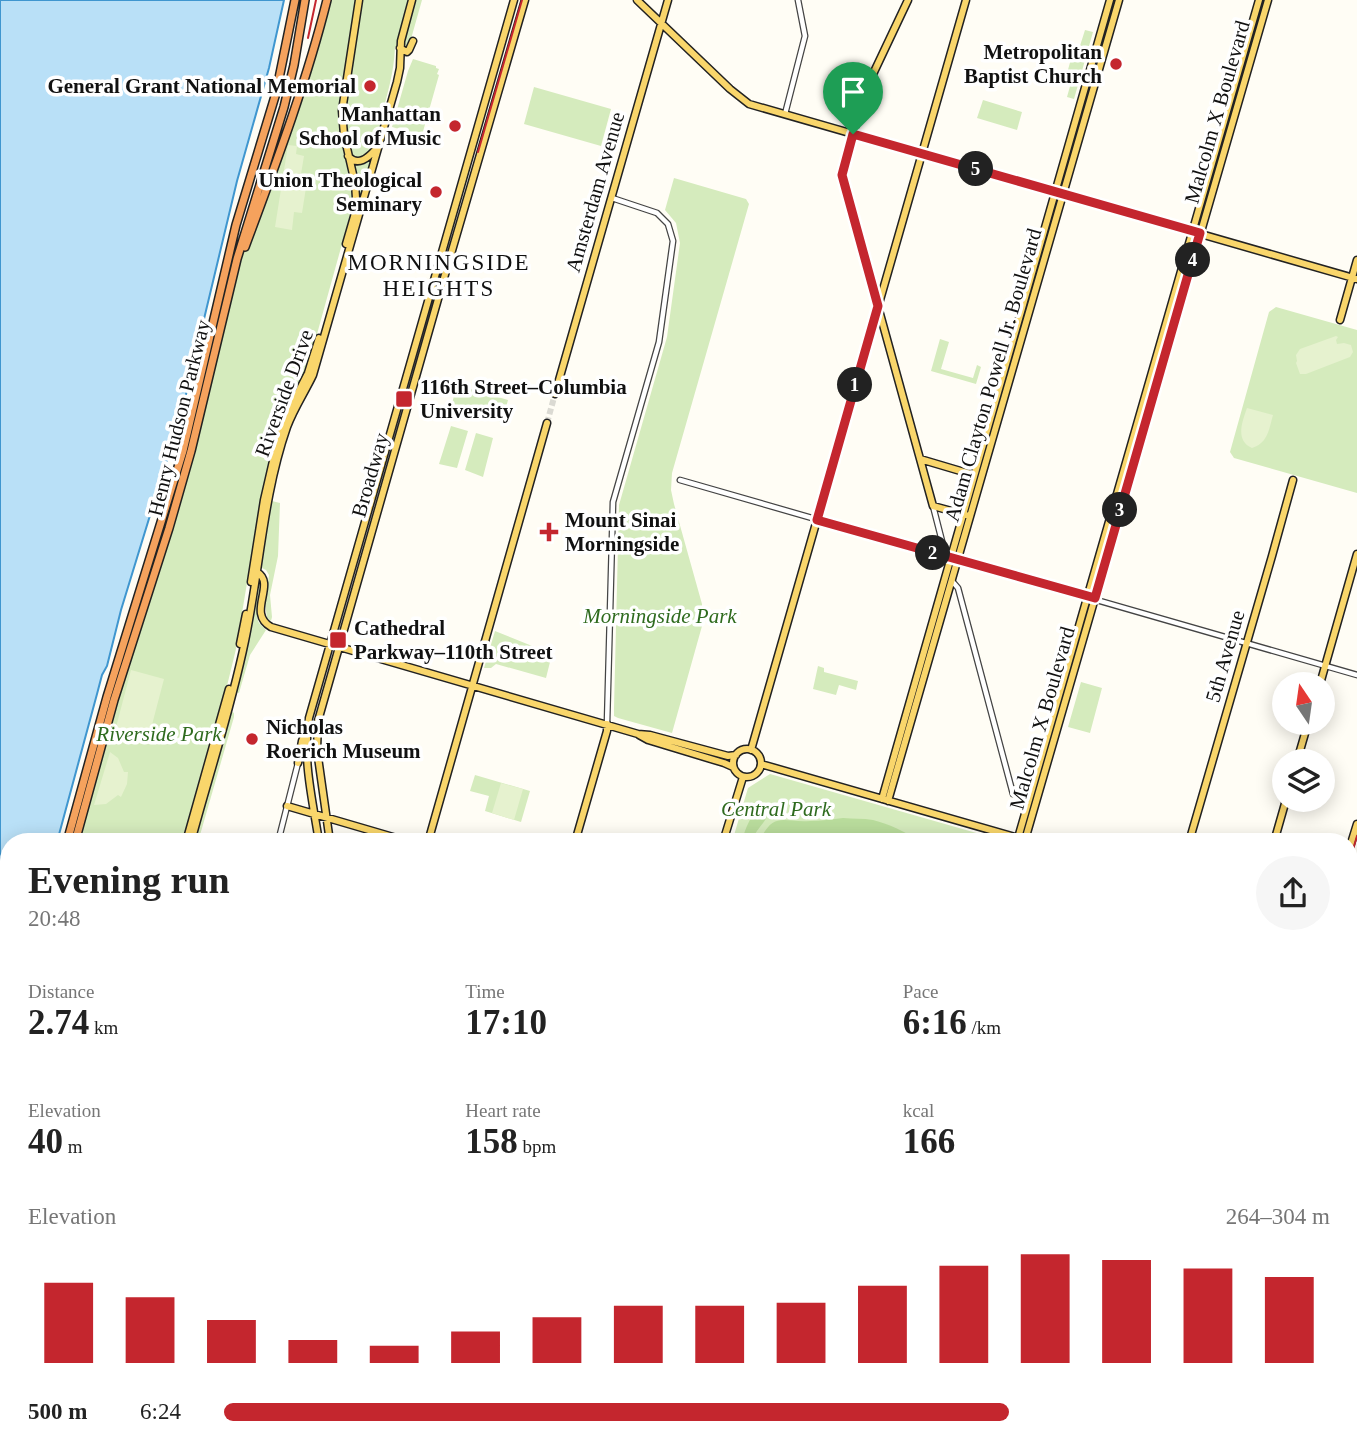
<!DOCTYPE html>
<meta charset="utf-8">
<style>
:root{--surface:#fff;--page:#f6f6f6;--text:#222;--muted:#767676;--accent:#c4262e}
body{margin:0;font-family:Georgia,serif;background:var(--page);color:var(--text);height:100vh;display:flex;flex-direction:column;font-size:26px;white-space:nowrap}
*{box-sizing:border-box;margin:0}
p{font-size:23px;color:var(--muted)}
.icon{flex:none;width:38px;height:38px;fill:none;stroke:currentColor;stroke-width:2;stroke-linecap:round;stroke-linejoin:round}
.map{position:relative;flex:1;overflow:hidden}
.panel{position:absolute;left:0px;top:833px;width:1358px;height:621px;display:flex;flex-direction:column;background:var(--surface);border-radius:28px 28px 0 0;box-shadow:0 4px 18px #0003}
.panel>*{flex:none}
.needle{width:46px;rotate:347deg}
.controls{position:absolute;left:1272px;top:672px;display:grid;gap:14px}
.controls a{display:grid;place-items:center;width:63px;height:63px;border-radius:50%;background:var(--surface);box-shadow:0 4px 18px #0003;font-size:35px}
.pin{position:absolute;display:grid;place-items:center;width:60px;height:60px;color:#fff;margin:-72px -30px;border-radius:50% 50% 50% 0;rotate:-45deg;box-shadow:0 0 7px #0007}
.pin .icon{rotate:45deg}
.km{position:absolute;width:35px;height:35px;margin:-18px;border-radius:50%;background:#222;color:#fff;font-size:19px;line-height:35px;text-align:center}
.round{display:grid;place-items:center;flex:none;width:74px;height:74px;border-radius:37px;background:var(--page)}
.summary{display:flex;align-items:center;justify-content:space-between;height:119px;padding:0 28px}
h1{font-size:38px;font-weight:700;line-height:52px}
.figures{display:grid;grid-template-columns:repeat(3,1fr);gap:10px;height:119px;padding:7px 28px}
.figures div{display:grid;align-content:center}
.figures b{font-size:35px;font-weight:700}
.figures small{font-size:19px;font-weight:400}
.figures p{font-size:19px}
.chart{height:196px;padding:14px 28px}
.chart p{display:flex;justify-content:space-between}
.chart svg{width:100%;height:126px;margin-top:7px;stroke:var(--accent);stroke-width:6}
ul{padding:0 28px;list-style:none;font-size:23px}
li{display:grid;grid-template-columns:112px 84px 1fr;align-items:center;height:52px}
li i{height:18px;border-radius:9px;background:var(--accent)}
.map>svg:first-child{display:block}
.green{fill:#d5ebbd}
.forest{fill:#b9dc9c}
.pitch{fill:#e6f2cf}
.water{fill:#b9e0f7;stroke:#3f96cf;stroke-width:2}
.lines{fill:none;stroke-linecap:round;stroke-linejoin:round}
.major-tunnel{stroke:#dbdad3;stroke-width:6;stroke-dasharray:6 3;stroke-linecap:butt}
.minor-casing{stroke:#444;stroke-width:7}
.major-casing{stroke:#222;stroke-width:9}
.highway-casing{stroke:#222;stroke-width:10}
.minor{stroke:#fff;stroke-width:4.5}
.major{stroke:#f9d66b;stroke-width:6}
.highway{stroke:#f5a25d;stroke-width:7}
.rail{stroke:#c4262e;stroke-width:2}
.route-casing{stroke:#fff;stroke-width:14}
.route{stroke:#c4262e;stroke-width:9}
.poi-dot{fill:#c4262e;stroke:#fff;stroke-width:2.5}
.labels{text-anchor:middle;stroke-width:7;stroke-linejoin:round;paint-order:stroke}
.poi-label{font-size:21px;font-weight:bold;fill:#111;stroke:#fff;text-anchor:end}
.street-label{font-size:21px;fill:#111;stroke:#fff}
.park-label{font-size:21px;font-style:italic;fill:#2f6b1f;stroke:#fff}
.neighbourhood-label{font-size:23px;letter-spacing:2px;fill:#111;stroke:#fff}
</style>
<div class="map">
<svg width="1357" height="1453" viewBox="0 0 1357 1453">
<rect width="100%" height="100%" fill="#fffdf5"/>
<path class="green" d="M330,0H422L409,46L406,48L395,47C394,74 387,94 381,119L382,120L373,149V156L359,209L352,208L307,370L286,409L276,435L262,493L236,649L225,694L183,842H75L169,528L229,290L294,112L303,94L311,72Z
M1085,30L1093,32L1074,99L1067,97L1072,79L1066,77L1074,48L1079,49Z
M413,59L436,66V68L439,69L437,74L439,75L422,135L392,127L408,71Z
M534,87L611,109L601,146L524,124Z
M983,100L1022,112L1017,130L977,118Z
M674,178L746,199L749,204L672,473L671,490L674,504L702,604V626L672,733L618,718L614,716V708L619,505L667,337L680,243L676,223L665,210Z
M1276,307L1357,330V493L1234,458L1230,452L1269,312Z
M940,339L949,342L941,369L973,378L977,365L981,367L976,384L931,371Z
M457,385L508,400L502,422L451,407Z
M451,426L468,431L457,468L439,464Z
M476,433L493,438L483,477L465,470Z
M272,501L280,503L278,556L270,595L272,617L271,621L267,618L265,603L269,575L266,570L260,567Z
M258,580L262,582L257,618L259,623L266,630L250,655L239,693L236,692L248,641Z
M495,631L552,654L546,678L496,664L491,668H484Z
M818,666L824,668V672L858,681L856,690L839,685L836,695L813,689Z
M1081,682L1102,688L1090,733L1068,727Z
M231,711L234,713V717L198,842H194Z
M770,774L1008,842H732L748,788Z
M475,775L530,791L521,822L485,811L489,796L470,791Z
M9,1028V1433L0,1441V1060Z
M558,1446H1008L1006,1453H556Z"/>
<path class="forest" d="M762,802L770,808C769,821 755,828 752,842H742C745,827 752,814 762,802Z
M843,818C853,819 863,818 873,820C889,824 906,832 921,842H856L844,833L834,837V842H759C774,810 783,823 810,821C821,821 832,819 843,818Z"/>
<path class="pitch" d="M288,145L297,146L296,154L304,156L301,174L308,175L302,213L294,212L292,230L275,227Z
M1336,336L1338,337L1336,340L1337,344L1344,343L1351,345L1353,352L1350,357L1306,374H1300L1296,363L1297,361L1296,355L1300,349Z
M1247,408L1273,415C1269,429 1268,443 1252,448C1235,441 1242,422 1247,408Z
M131,670L164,679L148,740L115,731Z
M110,752L118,758L124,772H128L127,784L121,797L118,795L106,804L94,805Z
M501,783L523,789L514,820L492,813Z"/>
<path class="water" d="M0,0H284L269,68L237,181L182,411L121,610L107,666L102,675L97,694L57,842H9V1026L0,1057Z
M859,1446H935L934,1453H831L845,1451Z"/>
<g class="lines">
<path class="major-tunnel" d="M547,423L555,394"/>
<defs>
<path id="minor" d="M785,114L805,36L798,0
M680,480L1357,675
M933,506L943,545L940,555
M952,581L958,588L1013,794
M607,724L613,502L659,342L673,241L668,224L657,213L612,198
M278,842L298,763
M103,1453L105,1446"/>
<path id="major" d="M637,0L730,89L749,104L1357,279
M908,0L865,91L843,170L842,176L933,506L966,515
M400,48L407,52L409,50L413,41
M348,156C358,167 368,158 376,149
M346,244L355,213L356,198L355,183L344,135L342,111L359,0
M1340,320L1357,260
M555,394L668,0
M920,459L974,475
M257,572C277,584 246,613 271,627L638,734L650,735L728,756L736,755
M251,582L264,500L276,448L287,414L308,373L319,338
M240,644L246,614
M1320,684L1357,554
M639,735L648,740L724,763L733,767
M733 763a14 14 0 1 1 28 0a14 14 0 1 1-28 0Z
M751,750L966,0
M1297,761L1308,723
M298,763L302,741L305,734
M761,764L1032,842
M882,799L1110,0
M888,801L1119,0
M287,806L410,842
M1018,838L1259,0
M1025,840L1268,0
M186,842L229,689
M191,842C209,775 231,709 245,641C260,570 263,496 287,427C294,408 305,392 313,375L397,82L400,68L401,41L412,0
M319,842C313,802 302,759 309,718L514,0
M330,842L317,750L318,721L444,278L525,0
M428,842L547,423
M575,842L607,731V724
M723,842L743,777
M1189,842L1272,556L1293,480
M1274,842L1286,800
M1349,850L1357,824
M1349,899L1357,871
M1349,1113L1357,1115
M1349,1168L1357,1141
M994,1446L1009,1453
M0,1449L9,1442
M172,1453L174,1446
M181,1453L184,1446
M252,1453L254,1446
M399,1453L401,1446
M548,1453L550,1446
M1015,1453L1017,1446
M1099,1453L1101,1446
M1177,1453L1179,1446
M1190,1453L1192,1446
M1268,1453L1270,1446
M1351,1453L1357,1433"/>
<path id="highway" d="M245,247C275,166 306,84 327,0
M67,842L107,697L183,451L236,225L276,93L295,0
M75,842L114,700L169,528L191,451L237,259L284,107L294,65L305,0
M0,1228L9,1208
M0,1250L9,1235
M0,1272L9,1248"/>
</defs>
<use href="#minor" class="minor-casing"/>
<use href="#major" class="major-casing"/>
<use href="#highway" class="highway-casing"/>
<use href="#minor" class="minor"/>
<use href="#major" class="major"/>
<use href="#highway" class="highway"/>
<path class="rail" d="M308,38L316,0
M478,152L522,0
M1349,863L1357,836
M1349,885L1357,858
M1186,1452L1188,1446"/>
</g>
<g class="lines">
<defs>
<path id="route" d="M853,134L1200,233L1095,598L817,520L878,306L842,175Z"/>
</defs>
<use href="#route" class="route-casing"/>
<use href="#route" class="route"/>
</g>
<g class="poi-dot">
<circle cx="1116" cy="64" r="7"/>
<circle cx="370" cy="86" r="7"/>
<circle cx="455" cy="126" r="7"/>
<circle cx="436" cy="192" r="7"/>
<rect x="395" y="390" width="18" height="18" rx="3.5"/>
<path d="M545.5 521.5h7v7h7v7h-7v7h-7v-7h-7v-7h7z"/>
<rect x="329" y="631" width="18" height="18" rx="3.5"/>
<circle cx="252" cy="739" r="7"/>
</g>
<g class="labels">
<g class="poi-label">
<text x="1102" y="59">Metropolitan<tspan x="1102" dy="24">Baptist Church</tspan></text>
<text x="356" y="93">General Grant National Memorial</text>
<text x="441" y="121">Manhattan<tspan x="441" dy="24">School of Music</tspan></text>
<text x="422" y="187">Union Theological<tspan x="422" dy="24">Seminary</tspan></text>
<text x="420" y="394" text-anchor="start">116th Street–Columbia<tspan x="420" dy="24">University</tspan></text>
<text x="565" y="527" text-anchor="start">Mount Sinai<tspan x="565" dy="24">Morningside</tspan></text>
<text x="354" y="635" text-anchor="start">Cathedral<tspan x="354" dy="24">Parkway–110th Street</tspan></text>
<text x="266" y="734" text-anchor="start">Nicholas<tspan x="266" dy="24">Roerich Museum</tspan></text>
</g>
<g class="street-label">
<text transform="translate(1217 112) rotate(-74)" y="7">Malcolm X Boulevard</text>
<text transform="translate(595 192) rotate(-74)" y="7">Amsterdam Avenue</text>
<text transform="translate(993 375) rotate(-74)" y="7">Adam Clayton Powell Jr. Boulevard</text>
<text transform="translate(284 393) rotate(-70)" y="7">Riverside Drive</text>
<text transform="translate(179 418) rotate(-76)" y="7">Henry Hudson Parkway</text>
<text transform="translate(370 475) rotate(-74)" y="7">Broadway</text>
<text transform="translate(1225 656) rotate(-74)" y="7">5th Avenue</text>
<text transform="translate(1042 718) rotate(-74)" y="7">Malcolm X Boulevard</text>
</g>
<g class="park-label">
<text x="660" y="623">Morningside Park</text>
<text x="159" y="741">Riverside Park</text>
<text x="776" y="816">Central Park</text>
</g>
<g class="neighbourhood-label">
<text x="439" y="270">MORNINGSIDE<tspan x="439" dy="26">HEIGHTS</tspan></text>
</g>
</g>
</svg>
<div class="controls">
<a><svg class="needle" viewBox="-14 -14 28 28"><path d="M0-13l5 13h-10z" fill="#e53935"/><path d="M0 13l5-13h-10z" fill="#767676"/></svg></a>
<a><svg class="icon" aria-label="layers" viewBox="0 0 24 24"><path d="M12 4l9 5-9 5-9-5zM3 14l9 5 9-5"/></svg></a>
</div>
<div class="pin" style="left:853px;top:134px;background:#1e9e55"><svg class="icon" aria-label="arrive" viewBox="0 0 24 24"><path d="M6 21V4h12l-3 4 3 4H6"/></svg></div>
<b class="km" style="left:855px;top:385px">1</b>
<b class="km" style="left:933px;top:553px">2</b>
<b class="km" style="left:1120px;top:510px">3</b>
<b class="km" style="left:1193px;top:260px">4</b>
<b class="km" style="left:976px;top:169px">5</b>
<section class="panel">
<div class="summary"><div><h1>Evening run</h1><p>20:48</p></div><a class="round"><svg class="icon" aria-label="share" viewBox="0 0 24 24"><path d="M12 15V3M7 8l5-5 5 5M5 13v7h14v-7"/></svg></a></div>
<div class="figures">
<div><p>Distance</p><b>2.74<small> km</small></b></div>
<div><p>Time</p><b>17:10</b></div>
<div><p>Pace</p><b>6:16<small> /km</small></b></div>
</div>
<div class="figures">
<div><p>Elevation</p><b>40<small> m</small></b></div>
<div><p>Heart rate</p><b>158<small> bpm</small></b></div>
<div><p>kcal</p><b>166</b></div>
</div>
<div class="chart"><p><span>Elevation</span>264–304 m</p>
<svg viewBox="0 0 160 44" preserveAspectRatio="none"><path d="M5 44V16M15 44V21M25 44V29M35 44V36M45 44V38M55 44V33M65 44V28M75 44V24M85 44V24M95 44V23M105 44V17M115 44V10M125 44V6M135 44V8M145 44V11M155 44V14"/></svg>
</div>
<ul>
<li><b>500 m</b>6:24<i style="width:71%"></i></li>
</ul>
</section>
</div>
